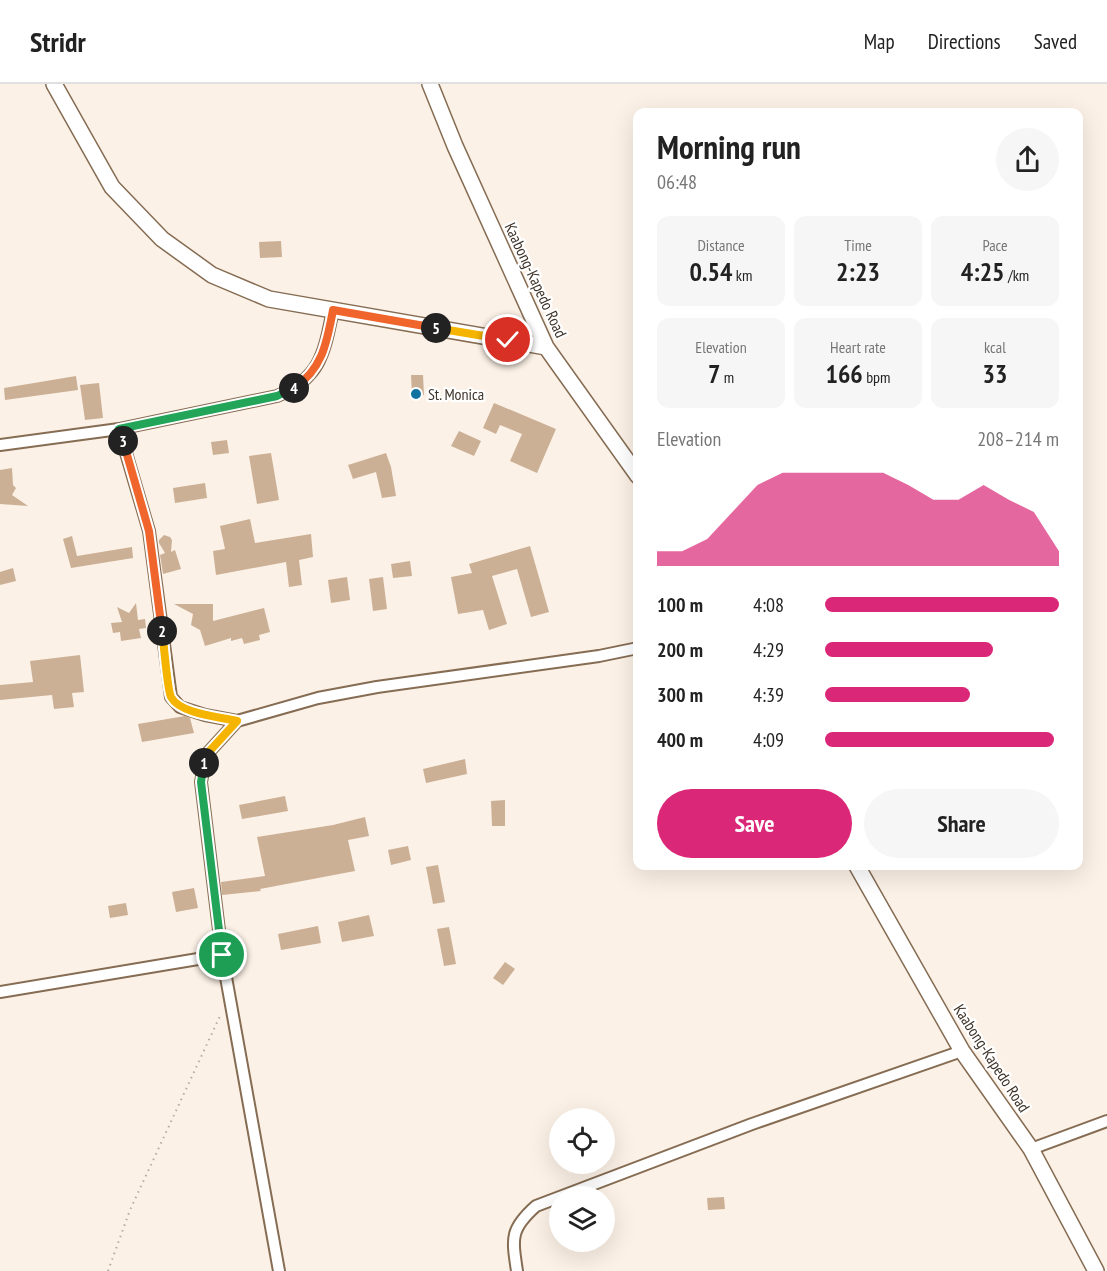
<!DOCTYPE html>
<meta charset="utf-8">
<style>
:root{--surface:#fff;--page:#f6f6f6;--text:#222;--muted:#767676;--line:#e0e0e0;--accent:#db2777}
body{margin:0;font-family:"PT Sans Narrow",sans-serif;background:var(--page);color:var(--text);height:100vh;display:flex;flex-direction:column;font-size:22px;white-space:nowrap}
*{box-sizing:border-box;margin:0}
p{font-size:20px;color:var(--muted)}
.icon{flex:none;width:33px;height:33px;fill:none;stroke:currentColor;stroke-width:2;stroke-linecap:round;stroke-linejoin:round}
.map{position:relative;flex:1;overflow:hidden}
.details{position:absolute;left:633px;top:24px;width:450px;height:762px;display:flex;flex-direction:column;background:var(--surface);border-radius:12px;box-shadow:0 6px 24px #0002}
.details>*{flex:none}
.buttons{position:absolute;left:549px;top:1024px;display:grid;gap:12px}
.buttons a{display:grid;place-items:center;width:66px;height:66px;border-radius:50%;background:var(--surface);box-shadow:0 6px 24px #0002;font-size:30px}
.pin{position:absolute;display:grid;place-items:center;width:51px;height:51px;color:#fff;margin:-26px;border:3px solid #fff;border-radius:50%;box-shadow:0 2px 6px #0007}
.km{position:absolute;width:30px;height:30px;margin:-15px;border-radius:50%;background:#222;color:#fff;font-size:16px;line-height:30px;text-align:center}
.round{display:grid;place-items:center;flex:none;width:63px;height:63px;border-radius:32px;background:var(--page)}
.head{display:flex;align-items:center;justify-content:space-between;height:102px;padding:0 24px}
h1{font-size:33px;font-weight:600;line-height:45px}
.stats{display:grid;grid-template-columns:repeat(3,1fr);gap:9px;height:102px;padding:6px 24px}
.stats div{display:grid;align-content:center;border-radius:12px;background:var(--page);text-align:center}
.stats b{font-size:26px;font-weight:600}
.stats small{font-size:16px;font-weight:400}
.stats p{font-size:16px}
.chart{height:168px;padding:12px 24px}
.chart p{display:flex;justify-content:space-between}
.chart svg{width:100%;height:108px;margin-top:6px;fill:var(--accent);opacity:.7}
.cta{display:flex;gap:12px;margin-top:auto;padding:12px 24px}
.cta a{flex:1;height:69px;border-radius:36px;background:var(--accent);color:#fff;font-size:24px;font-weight:600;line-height:69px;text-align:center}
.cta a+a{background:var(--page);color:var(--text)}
ul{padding:0 24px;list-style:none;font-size:20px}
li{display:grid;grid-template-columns:96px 72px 1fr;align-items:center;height:45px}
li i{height:15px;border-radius:8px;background:var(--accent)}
header{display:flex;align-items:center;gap:36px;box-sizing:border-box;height:84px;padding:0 30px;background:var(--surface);border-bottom:2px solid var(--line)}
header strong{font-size:28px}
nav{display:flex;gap:33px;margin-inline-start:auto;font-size:21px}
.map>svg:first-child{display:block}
.building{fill:#cbb095}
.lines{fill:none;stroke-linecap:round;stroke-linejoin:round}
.street-casing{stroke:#856c53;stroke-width:14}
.secondary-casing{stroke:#856c53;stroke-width:18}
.path{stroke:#b6aba0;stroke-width:2;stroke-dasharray:1.5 4.5;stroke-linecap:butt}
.street{stroke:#fff;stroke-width:10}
.secondary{stroke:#fff;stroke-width:15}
.split-1-casing{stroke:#fff;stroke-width:12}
.split-2-casing{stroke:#fff;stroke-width:12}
.split-3-casing{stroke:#fff;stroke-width:12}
.split-4-casing{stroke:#fff;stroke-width:12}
.split-5-casing{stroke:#fff;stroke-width:12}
.split-6-casing{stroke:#fff;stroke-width:12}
.split-1{stroke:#22a559;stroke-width:8}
.split-2{stroke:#f5b400;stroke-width:8}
.split-3{stroke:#f0652b;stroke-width:8}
.split-4{stroke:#22a559;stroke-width:8}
.split-5{stroke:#f0652b;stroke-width:8}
.split-6{stroke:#f5b400;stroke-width:8}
.poi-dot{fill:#1272a0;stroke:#fff;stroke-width:2}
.labels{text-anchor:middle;stroke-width:4.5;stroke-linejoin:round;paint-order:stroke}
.street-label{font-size:16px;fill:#3e3328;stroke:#fff}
.poi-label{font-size:16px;fill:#3e3328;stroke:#fff;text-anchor:start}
</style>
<header>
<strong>Stridr</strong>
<nav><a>Map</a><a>Directions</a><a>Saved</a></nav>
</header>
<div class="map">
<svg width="1107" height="1187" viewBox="0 0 1107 1187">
<rect width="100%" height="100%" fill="#fcf1e6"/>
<path class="building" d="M281,157L282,173L260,174L259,158Z
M411,291H423L424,311L412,312Z
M76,292L78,306L5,316L4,304Z
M99,299L103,334L85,336L80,301Z
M494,319L556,345L537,389L510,377L522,350L500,341L496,350L483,344Z
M459,347L481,357L474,372L451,362Z
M227,356L229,369L213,371L211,358Z
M271,369L279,416L257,420L249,372Z
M386,369L391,383L396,412L382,414L376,388L353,395L348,381Z
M12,384L13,401L16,404L12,411L28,422L0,420V386Z
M205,399L207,414L175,419L173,404Z
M250,435L255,459L311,450L313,473L299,476L302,501L289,503L286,478L216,491L213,467L225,465L220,442Z
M164,451L170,453L172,456L171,468L175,466L181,485L163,490L160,471L165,469L159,459V456Z
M72,452L77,472L132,463L133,474L71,484L63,455Z
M530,462L549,528L531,533L517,485L492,492L507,540L489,546L483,526L458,530L451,493L472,489L469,480Z
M410,477L412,492L393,494L391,480Z
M13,484L16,497L0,501V488Z
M347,493L350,516L331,519L328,496Z
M383,493L387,525L373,527L369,495Z
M136,519L138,536L145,535L146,544L139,545L141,554L121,557L120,548L113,549L111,539L122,538L117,523L129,529Z
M174,520H213V537L264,524L270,548L259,551L260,556L244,560L242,554L231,557V554L205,562L200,546L191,541L193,530Z
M80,571L84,608L72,609L74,623L54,625L52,611L0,616V601L33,598L30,577Z
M185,632L190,634L194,649L142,658L138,640Z
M465,675L467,690L426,699L423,685Z
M285,712L288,727L242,735L239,721Z
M505,716V742H492L491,717Z
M365,733L369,752L348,756L355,787L260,805L261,807L222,811L221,798L265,792L257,753L333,741Z
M408,762L411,776L391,781L388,766Z
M438,781L445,818L433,820L426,783Z
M194,804L198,824L176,828L172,808Z
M126,819L128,831L110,834L108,822Z
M369,831L374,852L342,858L338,838Z
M318,842L321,859L281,866L278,850Z
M449,843L456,880L444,882L437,845Z
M505,878L515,885L503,901L493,894Z
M724,1113L725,1125L708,1126L707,1114Z"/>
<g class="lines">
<defs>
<path id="street" d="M119,345L149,447L171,613L180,623L205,631L237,637L318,614L377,603L599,572L638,564
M0,361L119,345L277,312C321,294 324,269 333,226
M237,637L206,671L201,698L222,871L279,1187
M0,908L222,871
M1031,1065L1107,1037
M517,1187C512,1154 510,1145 536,1122L752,1040L962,967"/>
<path id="secondary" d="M54,0L112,103L162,155L212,191L269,215L546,263
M430,0L455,62L546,263L638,392
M857,782L962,967L1031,1065L1096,1187"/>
</defs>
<use href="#street" class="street-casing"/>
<use href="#secondary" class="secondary-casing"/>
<path class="path" d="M108,1187L130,1126L220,932"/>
<use href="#street" class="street"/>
<use href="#secondary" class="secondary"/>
</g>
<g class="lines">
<defs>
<path id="split-1" d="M204,679L201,698L222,871"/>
<path id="split-2" d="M162,547C164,559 167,605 171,613C180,630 220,633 237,637L206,671L204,679"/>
<path id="split-3" d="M123,357L149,447L162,547"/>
<path id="split-4" d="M123,357L119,345L277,312L294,304"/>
<path id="split-5" d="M294,304C323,285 327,257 333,226L436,244"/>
<path id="split-6" d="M436,244L508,256"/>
</defs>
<use href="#split-1" class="split-1-casing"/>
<use href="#split-2" class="split-2-casing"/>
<use href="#split-3" class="split-3-casing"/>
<use href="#split-4" class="split-4-casing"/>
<use href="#split-5" class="split-5-casing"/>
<use href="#split-6" class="split-6-casing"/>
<use href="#split-1" class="split-1"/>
<use href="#split-2" class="split-2"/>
<use href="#split-3" class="split-3"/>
<use href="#split-4" class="split-4"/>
<use href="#split-5" class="split-5"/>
<use href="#split-6" class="split-6"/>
</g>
<circle class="poi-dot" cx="416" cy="310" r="6"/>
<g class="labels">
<g class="street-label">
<text transform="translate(536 196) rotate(65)" y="6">Kaabong-Kapedo Road</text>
<text transform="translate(992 974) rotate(57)" y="6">Kaabong-Kapedo Road</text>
</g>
<g class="poi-label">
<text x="428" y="316">St. Monica</text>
</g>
</g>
</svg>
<div class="buttons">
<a><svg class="icon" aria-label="locate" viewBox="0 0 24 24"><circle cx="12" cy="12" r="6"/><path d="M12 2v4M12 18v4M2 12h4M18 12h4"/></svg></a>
<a><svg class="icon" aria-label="layers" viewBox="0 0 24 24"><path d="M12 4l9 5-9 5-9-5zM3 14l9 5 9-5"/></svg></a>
</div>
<div class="pin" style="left:222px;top:871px;background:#1e9e55"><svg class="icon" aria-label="arrive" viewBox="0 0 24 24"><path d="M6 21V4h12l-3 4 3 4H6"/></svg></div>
<div class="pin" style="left:508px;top:256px;background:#d93025"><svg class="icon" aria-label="check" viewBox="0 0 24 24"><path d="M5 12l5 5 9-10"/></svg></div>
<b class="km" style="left:204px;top:679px">1</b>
<b class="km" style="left:162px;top:547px">2</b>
<b class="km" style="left:123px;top:357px">3</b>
<b class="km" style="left:294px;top:304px">4</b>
<b class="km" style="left:436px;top:244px">5</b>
<section class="details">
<div class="head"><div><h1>Morning run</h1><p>06:48</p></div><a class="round"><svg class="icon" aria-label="share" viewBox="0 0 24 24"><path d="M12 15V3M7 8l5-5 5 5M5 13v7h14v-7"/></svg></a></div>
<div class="stats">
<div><p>Distance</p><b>0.54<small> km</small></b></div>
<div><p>Time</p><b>2:23</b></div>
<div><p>Pace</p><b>4:25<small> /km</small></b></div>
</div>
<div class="stats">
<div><p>Elevation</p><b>7<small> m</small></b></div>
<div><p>Heart rate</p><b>166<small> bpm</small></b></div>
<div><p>kcal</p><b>33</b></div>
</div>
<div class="chart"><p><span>Elevation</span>208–214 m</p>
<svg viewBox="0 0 160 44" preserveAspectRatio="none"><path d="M0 44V38L10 38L20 33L30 22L40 11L50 6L60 6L70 6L80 6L90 6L100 11L110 17L120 17L130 11L140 17L150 22L160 38V44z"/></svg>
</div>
<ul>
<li><b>100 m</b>4:08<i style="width:100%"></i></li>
<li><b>200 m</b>4:29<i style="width:72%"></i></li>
<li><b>300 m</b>4:39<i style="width:62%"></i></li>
<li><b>400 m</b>4:09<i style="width:98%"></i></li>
</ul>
<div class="cta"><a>Save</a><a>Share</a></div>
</section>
</div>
